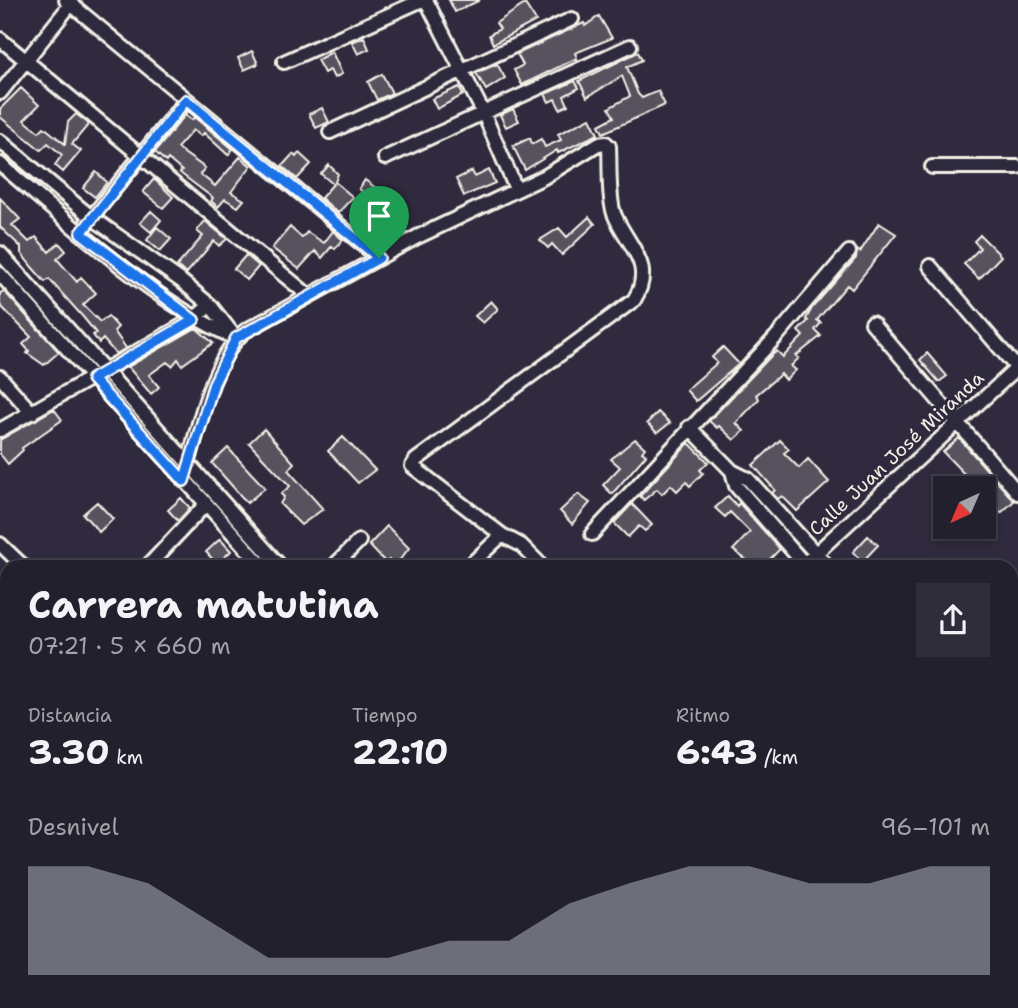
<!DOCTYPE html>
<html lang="es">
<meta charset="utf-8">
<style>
:root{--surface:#23202e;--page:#2f2d3a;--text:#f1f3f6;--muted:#a3a3aa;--line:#403e4a;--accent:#8c9099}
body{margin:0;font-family:"Shantell Sans",sans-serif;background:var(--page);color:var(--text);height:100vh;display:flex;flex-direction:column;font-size:26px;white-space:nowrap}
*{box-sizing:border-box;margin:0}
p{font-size:23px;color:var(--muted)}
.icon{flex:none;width:38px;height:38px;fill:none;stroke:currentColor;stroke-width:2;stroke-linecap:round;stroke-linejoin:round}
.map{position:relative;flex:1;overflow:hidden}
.drawer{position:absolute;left:0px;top:560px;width:1018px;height:448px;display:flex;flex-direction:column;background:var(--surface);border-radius:21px 21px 0 0;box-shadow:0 4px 10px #0003,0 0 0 2px var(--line)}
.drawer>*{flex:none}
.needle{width:46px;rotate:224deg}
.buttons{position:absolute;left:933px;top:476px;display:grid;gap:14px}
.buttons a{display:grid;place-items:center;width:63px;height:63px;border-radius:0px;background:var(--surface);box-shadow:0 4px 10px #0003,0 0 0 2px var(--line);font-size:35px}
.pin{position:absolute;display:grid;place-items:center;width:60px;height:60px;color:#fff;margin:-72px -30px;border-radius:50% 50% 50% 0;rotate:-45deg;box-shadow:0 0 7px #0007}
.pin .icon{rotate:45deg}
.round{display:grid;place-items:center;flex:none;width:74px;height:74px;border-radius:0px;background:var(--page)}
.overview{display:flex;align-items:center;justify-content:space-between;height:119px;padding:0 28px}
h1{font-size:38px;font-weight:700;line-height:52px}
.metrics{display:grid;grid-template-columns:repeat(3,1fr);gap:10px;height:119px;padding:7px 28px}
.metrics div{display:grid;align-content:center}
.metrics b{font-size:35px;font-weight:700}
.metrics small{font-size:19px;font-weight:400}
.metrics p{font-size:19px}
.chart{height:196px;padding:14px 28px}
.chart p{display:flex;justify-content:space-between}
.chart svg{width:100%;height:126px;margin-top:7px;fill:var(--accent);opacity:.7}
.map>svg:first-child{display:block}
.building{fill:#56525f;stroke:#f4f1e8;stroke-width:2}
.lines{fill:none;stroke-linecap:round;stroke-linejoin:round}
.lane-casing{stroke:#f4f1e8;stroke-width:11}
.street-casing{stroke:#f4f1e8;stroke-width:18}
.lane{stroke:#2f2a3d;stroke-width:6}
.street{stroke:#2f2a3d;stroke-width:12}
.route-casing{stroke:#fff;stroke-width:14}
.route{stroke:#1a73e8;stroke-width:9}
.labels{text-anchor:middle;stroke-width:6;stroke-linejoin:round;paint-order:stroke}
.street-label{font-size:19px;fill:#f4f1e8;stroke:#2f2a3d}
</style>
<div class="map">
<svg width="1018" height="1008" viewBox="0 0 1018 1008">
<rect width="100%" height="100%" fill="#2f2a3d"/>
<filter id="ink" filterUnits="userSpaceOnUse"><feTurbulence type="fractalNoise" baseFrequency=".0143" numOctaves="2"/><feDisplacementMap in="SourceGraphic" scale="14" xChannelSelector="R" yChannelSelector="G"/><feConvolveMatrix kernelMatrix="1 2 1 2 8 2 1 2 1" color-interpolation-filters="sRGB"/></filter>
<g filter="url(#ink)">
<path class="building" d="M449,0H480L455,12Z
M525,4L536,21L493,44L489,35L500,29L496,23Z
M599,16L612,38L575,53L577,58L522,85L514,70L523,65L517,54L584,23L585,26Z
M364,37L369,49L358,54L352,42Z
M252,51L258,64L244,70L238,58Z
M332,52L342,74L334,78L330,70L324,73L317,60Z
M638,52L642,60L627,67L638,94L642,98L658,91L665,105L603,133L599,125L614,117L609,108L630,96L622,76L587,97L579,81Z
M497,64L505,78L486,90L476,73Z
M382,74L392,93L377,100L368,82Z
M575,81L579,88L564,96L568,105L560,109L555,99L549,102L545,94Z
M459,87L463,95L437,109L432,99Z
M21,88L39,105L24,120L39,132L44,127L65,144L68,122L76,114L89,124L72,144L81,151L63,172L55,165L62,155L48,143L41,150L0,117V109Z
M322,108L329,122L316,128L309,114Z
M513,109L519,121L506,127L500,115Z
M185,115L192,120L194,117L233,149L228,155L204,133L201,136L193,130L177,148L205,168L200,174L215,186L240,157L251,166L231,192L244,200L238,207L225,199L218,207L211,201L213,198L180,173L182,171L168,159L166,162L155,152Z
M590,118L598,134L558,153L557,150L525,170L513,146L530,138L532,144L541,139L545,147L561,140L558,134Z
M299,153L311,164L297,179L282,166L293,154L296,157Z
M329,165L338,174L335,182L353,197L338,213L321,198L333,184L321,174Z
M489,170L495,183L464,196L456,179L472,171L475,177Z
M96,172L107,182L95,197L83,188Z
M154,179L173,197L163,208L143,192Z
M365,180L387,196L381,205L359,189Z
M0,198L20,219L12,225L29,242L36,237L49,252L59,243L66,251L57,259L77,282L81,277L96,293L83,305L100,322L108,316L118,327L114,331L126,348L116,354L103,339L99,343L93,335L96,333L83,317L49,279L45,282L32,267L21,253V247L0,227Z
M151,211L161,220L151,232L140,223Z
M378,214L391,227L379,243L364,227Z
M589,217L595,224L562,255L552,244L548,248L540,240L559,228L567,237Z
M205,221L227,239L219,246L214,241L186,274L177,266L203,236L197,231Z
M879,223L896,234L852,289L847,285L817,320L821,323L815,330L821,336L796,356L799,358L791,366L796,370L786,380L781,374L756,395L759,399L736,423L744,431L734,440L719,426L717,428L709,421L771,356L777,351L783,357L803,336L798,331L808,321L806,319L812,308L856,258L857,250L860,252Z
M157,227L171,239L160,251L147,240Z
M290,227L302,238L307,232L324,243L333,231L343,240L335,249L332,246L322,258L315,251L299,269L272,248Z
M980,235L1001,256L979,279L964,264L980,248L974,241Z
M246,255L259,266L247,280L234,269Z
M4,291L59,352L44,365L27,353L29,351L23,344L31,337L0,305V293Z
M491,301L498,309L483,323L475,316Z
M196,328L213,343L182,365L178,359L172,366L167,362L149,375L159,387L151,394L128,367Z
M723,347L739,364L696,401L686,390L717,363L712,357Z
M927,353L947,376L939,382L920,360Z
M54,409L62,420L22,448L23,450L8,464L0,454V440Z
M658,412L670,423L657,433L647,423Z
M264,429L294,463L288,470L323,509L301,525L280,504L284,497L281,494L290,486L249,443Z
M343,437L375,470L358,483L328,451Z
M959,438L1014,501L1001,513L984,488H965L972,482L943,452Z
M635,439L645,448L642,452L646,455L612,494L603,485L620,467L611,459Z
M780,440L789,449L784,453L799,468L808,459L829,482L797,511L782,496L778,499L772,493L775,490L753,465Z
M689,443L708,462L700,470L703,473L690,486L686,482L677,491L671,485L662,494L657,489L644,500L640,496Z
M228,448L265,488L247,503L212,463Z
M578,494L590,503L572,524L560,511Z
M728,496L737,506L739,503L780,549L769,560L776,567H756L733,550L750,532L730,512L725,517L715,508Z
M181,498L190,508L178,521L168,510Z
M97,502L113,519L99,532L83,514Z
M632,504L652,525L645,531L639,526L628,537L614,523Z
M387,526L409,548L395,566L389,560L386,563L369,545Z
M868,536L878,545L862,562L853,552Z
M220,539L231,551L217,564L206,552Z"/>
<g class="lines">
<defs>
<path id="lane" d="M42,1001L48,1008"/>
<path id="street" d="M66,0L379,258
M426,0L483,112L516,189
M0,39L309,296
M284,62L422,0
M0,93L71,4
M330,132L572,19
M0,141L91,217L180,280L210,305L236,338
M385,158L630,46
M0,164C70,223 150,300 233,337
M932,167H1018
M87,223L186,100
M0,253L281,567
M930,266L1017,368
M0,274L263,567
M872,323L1018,493
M0,377L32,413
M689,427L732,471L748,479L828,567
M0,430L194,319L210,305
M732,471L736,486L807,567
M184,481C195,438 211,359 245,331L417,237L544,177L598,144L606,143L609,146C610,164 608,201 615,216C628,246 656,265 634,300L416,460L412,466L502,535L521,545L543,567
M592,534L776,337L849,252
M0,544L24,567
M147,567L206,504
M333,567L359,541
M468,567L502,535
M801,567L1018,367
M1012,610L1018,603
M1012,629L1018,623
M1012,770L1018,777
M1012,793L1018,800
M0,847L7,854
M1012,923L1018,917
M1012,946L1018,940
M144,1001L151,1008
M410,1001L416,1008
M669,1001L675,1008
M684,1001L690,1008
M817,1001L824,1008
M20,1008L27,1001
M244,1008L252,1001
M318,1008L325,1001
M449,1008L457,1001
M574,1008L582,1001
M596,1008L604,1001
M920,1008L927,1001
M944,1008L952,1001"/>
</defs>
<use href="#lane" class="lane-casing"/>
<use href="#street" class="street-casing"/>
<use href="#lane" class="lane"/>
<use href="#street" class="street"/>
</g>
</g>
<g class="lines" filter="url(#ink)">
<defs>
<path id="route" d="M186,100L379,258L236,338L214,383L184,481L92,379L194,320L81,233Z"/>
</defs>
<use href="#route" class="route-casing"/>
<use href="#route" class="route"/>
</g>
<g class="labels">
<g class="street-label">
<text transform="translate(896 453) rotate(-43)" y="7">Calle Juan José Miranda</text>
</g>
</g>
</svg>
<div class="buttons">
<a><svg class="needle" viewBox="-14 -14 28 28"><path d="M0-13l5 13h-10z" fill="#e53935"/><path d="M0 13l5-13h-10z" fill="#a3a3aa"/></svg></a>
</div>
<div class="pin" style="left:379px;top:258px;background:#1e9e55"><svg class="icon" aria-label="arrive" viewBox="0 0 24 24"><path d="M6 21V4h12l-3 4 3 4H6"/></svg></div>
<section class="drawer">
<div class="overview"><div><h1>Carrera matutina</h1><p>07:21 · 5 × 660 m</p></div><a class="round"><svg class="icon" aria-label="share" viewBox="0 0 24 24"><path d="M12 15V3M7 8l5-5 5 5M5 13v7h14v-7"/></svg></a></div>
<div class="metrics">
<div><p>Distancia</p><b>3.30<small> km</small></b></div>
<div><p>Tiempo</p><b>22:10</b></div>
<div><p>Ritmo</p><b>6:43<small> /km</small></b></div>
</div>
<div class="chart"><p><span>Desnivel</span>96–101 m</p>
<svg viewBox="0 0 160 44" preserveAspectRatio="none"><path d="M0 44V6L10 6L20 12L30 25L40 38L50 38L60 38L70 32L80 32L90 19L100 12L110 6L120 6L130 12L140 12L150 6L160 6V44z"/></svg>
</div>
</section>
</div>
